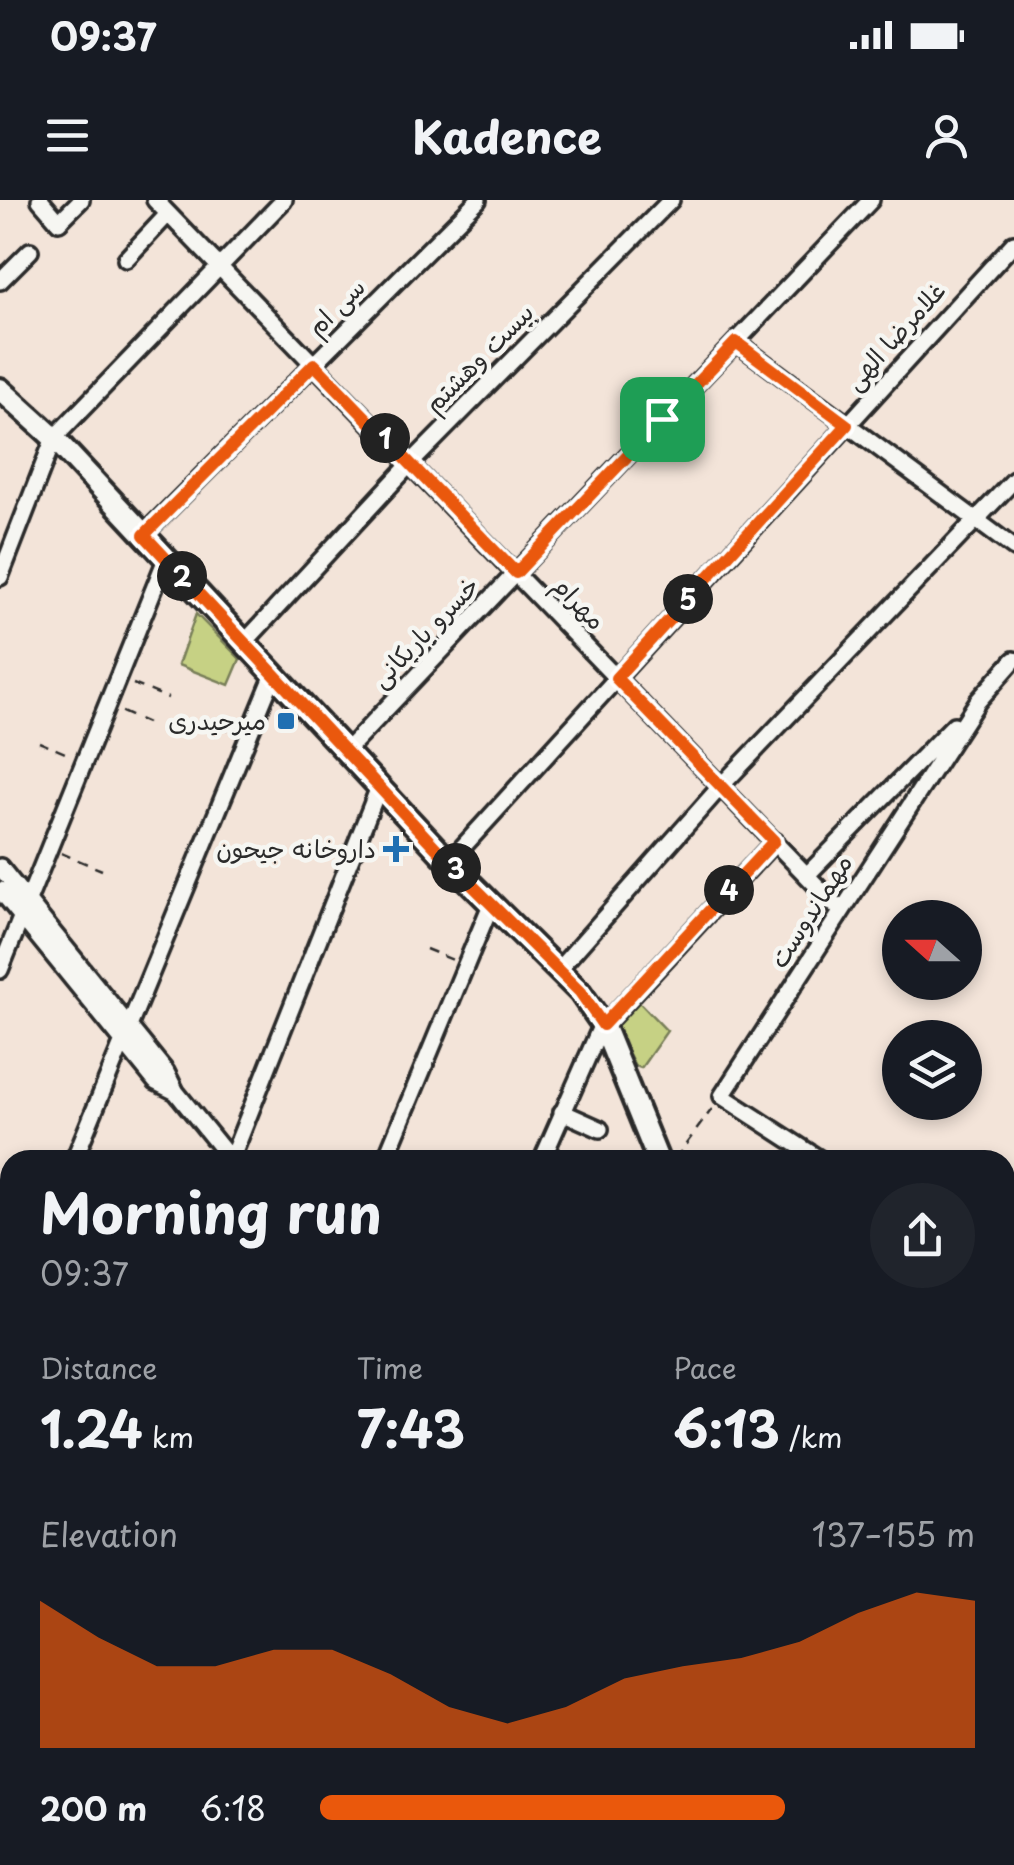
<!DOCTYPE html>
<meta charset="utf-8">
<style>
:root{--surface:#171b24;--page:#20242c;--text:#f1f3f6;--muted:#9ea1a6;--accent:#ea580c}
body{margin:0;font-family:"Playpen Sans","Playpen Sans Arabic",sans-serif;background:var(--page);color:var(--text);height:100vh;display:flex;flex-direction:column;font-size:38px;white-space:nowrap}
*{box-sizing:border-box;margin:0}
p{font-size:32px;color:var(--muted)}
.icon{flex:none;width:55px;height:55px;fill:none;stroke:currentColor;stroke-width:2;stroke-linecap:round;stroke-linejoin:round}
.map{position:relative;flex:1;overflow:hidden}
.panel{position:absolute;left:0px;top:950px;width:1015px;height:715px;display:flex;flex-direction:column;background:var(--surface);border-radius:30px 30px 0 0;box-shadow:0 5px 15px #0003}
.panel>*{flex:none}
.needle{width:65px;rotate:291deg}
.fabs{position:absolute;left:882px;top:700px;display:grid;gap:20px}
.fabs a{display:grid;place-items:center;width:100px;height:100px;border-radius:50%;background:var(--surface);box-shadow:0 5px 15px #0003;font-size:50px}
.pin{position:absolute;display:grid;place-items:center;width:85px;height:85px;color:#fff;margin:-42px;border-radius:20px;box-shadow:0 5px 15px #0006}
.km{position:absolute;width:50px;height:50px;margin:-25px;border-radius:50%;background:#222;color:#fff;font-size:28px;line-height:50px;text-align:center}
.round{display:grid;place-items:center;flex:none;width:105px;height:105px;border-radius:52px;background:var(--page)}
.summary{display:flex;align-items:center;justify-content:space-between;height:170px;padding:0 40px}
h1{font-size:55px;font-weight:700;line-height:75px}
.figures{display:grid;grid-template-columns:repeat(3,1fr);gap:15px;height:170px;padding:10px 40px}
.figures div{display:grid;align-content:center}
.figures b{font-size:50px;font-weight:700}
.figures small{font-size:28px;font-weight:400}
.figures p{font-size:28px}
.chart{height:280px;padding:20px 40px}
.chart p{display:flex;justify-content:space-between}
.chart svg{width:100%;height:180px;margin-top:10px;fill:var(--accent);opacity:.7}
ul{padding:0 40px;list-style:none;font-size:32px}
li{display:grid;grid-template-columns:160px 120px 1fr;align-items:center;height:75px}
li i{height:25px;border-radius:12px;background:var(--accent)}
.status{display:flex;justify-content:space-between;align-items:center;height:70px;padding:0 50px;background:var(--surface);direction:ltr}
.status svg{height:28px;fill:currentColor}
header{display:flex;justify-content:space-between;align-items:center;height:130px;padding:0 40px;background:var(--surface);font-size:45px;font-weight:700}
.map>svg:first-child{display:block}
.green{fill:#c6d184;stroke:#787e58;stroke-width:2.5}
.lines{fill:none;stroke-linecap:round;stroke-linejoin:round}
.minor-casing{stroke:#2b2b2b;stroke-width:22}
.major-casing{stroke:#2b2b2b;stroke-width:28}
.highway-casing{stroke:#2b2b2b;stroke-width:30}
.path{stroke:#2b2b2b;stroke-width:2.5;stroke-dasharray:10 8;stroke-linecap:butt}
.minor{stroke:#f6f6f2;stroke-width:15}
.major{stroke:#f6f6f2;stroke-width:20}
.highway{stroke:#f6f6f2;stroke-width:22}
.path-bridge{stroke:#2b2b2b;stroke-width:2.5;stroke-dasharray:10 8;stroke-linecap:butt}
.route-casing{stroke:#fff;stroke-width:20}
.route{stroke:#ea580c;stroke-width:12}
.poi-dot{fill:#1f6fb2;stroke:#f6f6f2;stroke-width:4}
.labels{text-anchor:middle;stroke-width:9;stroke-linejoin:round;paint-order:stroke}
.street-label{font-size:25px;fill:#2b2b2b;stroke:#f6f6f2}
.poi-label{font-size:25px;fill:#2b2b2b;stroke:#f6f6f2;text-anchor:end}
</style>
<div class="status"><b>09:37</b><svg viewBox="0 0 49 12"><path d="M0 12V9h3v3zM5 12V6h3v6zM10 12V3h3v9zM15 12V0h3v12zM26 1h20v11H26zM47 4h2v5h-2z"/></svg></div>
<header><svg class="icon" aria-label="menu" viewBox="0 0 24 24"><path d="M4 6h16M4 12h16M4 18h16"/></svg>Kadence<svg class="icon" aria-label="person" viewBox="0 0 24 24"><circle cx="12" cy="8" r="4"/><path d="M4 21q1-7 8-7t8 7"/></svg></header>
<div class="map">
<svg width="1014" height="1665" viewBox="0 0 1014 1665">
<rect width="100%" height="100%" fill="#f3e4d9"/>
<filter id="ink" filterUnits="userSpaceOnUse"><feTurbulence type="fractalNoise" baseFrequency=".01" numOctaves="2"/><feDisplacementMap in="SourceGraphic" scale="20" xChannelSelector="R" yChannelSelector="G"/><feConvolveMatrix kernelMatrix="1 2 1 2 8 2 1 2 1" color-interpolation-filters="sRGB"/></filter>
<g filter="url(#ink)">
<path class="green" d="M196,414L240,459L229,485L178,465Z
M639,802L667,831L641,868L635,866L614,824Z
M1014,1621V1665H624L630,1655H789L792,1662L814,1655H1005V1623Z
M270,1655H522L490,1665H282Z"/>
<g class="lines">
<defs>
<path id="minor" d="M40,0L59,22L81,0
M155,0L841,711
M126,59L168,14
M0,81L30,51
M736,142L1014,348
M143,335L478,0
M0,377L54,238L284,0
M244,443L410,264L671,0
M346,551L871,0
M449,662L1014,43
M0,667L166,872L176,892L231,960L379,587
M807,675L954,525
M0,690L156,882L176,892
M0,770L166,359
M558,770L721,586L1014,280
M562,912L600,929
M74,960L274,474
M385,960L492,702
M542,960L599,831L775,641
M821,960L722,896L978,501L1014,460
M1005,1041L1014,1027
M0,1139L10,1115
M1005,1251L1014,1237
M0,1533L10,1509
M0,1650L19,1665
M795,1655L796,1659
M93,1665L96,1655
M536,1665L538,1655
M611,1665L617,1655"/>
<path id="major" d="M0,189L54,238L449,662L580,792L603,825L658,960
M1005,1384H1014"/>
<path id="highway" d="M0,1274L10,1294
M0,1348L10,1368
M207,1655L217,1665
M249,1655L260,1665"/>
</defs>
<use href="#minor" class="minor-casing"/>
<use href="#major" class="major-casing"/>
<use href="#highway" class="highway-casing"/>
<path class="path" d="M133,484L168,498
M122,512L147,523
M202,519L233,532
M39,542L70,555
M61,653L102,670
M426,749L453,760
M675,959L712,909
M1005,1621L1014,1619
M169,1655L179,1665
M658,1655L662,1665
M809,1663L833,1655
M695,1665L727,1655
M892,1665H903"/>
<use href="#minor" class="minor"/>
<use href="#major" class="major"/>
<use href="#highway" class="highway"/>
<path class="path-bridge" d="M0,1289L10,1284"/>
</g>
</g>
<g class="lines" filter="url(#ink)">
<defs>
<path id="route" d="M736,142L847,225L616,478L774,641L603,825L580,792L449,662L144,335L314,164L516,373Z"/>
</defs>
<use href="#route" class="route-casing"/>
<use href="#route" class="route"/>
</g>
<g class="poi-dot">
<rect x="276" y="511" width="20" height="20" rx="5"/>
<path d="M391 634h10v10h10v10h-10v10h-10v-10h-10v-10h10z"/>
</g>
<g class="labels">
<g class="street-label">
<text transform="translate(336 107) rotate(-45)" y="9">سی ام</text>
<text transform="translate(895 136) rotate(-48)" y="9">غلامرضا الهی</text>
<text transform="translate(479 158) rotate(-45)" y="9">بیست وهشتم</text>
<text transform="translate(579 403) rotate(46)" y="9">مهرام</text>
<text transform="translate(425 432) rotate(-46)" y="9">خسرو باریکانی</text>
<text transform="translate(811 711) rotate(-57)" y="9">مهماندوست</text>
</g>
<g class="poi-label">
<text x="266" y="530">میرحیدری</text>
<text x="376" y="658">داروخانه جیحون</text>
</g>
</g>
</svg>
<div class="fabs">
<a><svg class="needle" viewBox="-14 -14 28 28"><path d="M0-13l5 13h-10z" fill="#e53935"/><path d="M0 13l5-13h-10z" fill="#9ea1a6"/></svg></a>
<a><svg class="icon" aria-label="layers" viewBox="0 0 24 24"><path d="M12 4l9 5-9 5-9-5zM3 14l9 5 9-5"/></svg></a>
</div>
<div class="pin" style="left:662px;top:219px;background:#1e9e55"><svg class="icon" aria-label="arrive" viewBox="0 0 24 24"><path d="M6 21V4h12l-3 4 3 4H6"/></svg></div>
<b class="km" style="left:385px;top:238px">1</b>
<b class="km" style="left:182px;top:376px">2</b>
<b class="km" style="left:456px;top:668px">3</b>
<b class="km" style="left:729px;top:690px">4</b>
<b class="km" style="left:688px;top:399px">5</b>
<section class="panel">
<div class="summary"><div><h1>Morning run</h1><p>09:37</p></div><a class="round"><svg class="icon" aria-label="share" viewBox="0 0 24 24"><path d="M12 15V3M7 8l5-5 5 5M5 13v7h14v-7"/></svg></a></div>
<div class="figures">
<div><p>Distance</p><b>1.24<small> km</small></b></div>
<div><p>Time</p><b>7:43</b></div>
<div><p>Pace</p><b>6:13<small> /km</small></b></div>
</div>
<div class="chart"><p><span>Elevation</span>137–155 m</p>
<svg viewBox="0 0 160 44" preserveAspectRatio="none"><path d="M0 44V8L10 17L20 24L30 24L40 20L50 20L60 26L70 34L80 38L90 34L100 27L110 24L120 22L130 18L140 11L150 6L160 8V44z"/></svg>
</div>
<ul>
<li><b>200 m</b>6:18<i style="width:71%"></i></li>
</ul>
</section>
</div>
